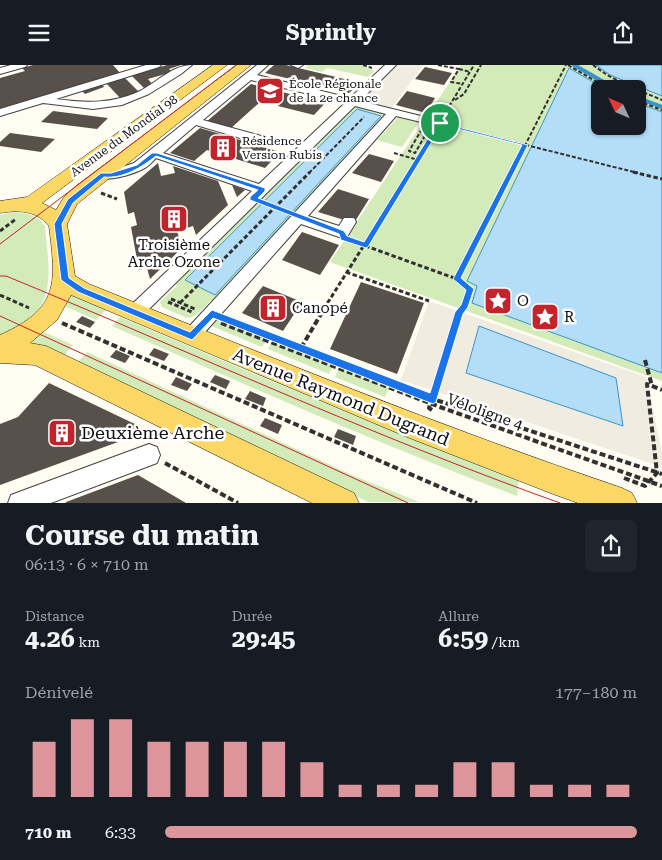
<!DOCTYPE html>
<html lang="fr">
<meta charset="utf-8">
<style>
:root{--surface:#171b24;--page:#20242c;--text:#f1f3f6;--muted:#9ea1a6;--accent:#dc959a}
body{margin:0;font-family:"Roboto Serif",serif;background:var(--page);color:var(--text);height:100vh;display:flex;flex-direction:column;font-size:19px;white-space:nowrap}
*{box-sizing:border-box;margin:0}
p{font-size:16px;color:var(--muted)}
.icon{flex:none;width:28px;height:28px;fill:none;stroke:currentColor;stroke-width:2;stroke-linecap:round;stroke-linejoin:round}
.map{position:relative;height:438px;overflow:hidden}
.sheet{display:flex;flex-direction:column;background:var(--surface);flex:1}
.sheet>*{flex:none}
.needle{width:32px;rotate:314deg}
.buttons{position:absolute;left:591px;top:15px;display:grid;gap:10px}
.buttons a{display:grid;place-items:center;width:55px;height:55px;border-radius:8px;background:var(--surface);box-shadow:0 1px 4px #0004;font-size:25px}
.pin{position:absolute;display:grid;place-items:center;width:42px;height:42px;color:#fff;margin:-21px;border:2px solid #fff;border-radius:50%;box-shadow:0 1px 5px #0007}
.round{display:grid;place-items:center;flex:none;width:52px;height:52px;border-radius:8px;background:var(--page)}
.headline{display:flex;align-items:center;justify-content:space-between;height:85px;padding:0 25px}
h1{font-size:28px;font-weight:700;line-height:38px}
.stats{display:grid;grid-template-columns:repeat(3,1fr);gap:8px;height:85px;padding:5px 25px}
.stats div{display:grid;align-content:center}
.stats b{font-size:25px;font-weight:700}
.stats small{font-size:14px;font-weight:400}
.stats p{font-size:14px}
.chart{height:140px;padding:10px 25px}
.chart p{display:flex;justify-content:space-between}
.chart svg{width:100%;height:90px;margin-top:5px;stroke:var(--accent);stroke-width:6}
ul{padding:0 25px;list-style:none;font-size:16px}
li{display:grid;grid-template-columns:80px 60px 1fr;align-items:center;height:38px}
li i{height:12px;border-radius:6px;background:var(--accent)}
header{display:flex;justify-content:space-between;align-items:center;height:65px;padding:0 25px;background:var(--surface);font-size:22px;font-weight:700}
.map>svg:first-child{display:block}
.green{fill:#d3ebb9;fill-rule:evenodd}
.plaza{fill:#f0ecdf}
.water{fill:#b4def8;stroke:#3a93d0}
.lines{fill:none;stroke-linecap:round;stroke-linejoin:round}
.stream{stroke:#3a93d0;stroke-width:4}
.building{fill:#58504b}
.minor-casing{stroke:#424242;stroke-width:2}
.major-casing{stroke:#202020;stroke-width:1}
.path-far2{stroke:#313131;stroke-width:2;stroke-dasharray:4 2;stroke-linecap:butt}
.path-far1{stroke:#313131;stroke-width:3;stroke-dasharray:4.5 2.5;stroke-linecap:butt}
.path{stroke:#313131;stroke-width:4;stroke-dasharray:6 3;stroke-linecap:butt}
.minor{fill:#fff;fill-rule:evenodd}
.major{fill:#fbd765;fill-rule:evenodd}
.tram{stroke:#c3232a;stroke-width:1}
.route{fill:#1a73e8;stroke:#fff;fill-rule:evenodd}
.labels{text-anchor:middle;stroke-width:5;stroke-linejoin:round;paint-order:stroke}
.far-poi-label{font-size:12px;fill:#0f0f0f;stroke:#fff;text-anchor:start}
.far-street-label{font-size:12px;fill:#0f0f0f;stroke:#fff}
.poi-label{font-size:15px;fill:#0f0f0f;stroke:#fff;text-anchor:start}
.street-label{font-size:15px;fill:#0f0f0f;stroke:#fff}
.near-street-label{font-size:18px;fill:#0f0f0f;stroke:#fff}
.near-poi-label{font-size:18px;fill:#0f0f0f;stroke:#fff;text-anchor:start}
</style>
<header><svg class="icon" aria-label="menu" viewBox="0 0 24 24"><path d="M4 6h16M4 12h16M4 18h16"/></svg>Sprintly<svg class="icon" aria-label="share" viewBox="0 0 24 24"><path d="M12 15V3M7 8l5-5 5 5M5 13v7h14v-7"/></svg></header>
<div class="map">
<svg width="662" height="438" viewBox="0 0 662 438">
<rect width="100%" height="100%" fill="#fffcf1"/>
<path class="green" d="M306,0H361L374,6L368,12L327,3L322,7L305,3L308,1Z
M461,0H662V316L330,197ZM600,24H638V61H600Z
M355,39L390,48L217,237L211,235C204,242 198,252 187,253L162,242L160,237L177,221L171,217Z
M398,52L419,57L402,82L377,75Z
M16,147C29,149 37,150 45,161C47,194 58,233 27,256C19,263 9,268 0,273V150Z
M72,229L106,245L96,255L62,240L69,230Z
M120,252C252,308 384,365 519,415L517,431C379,379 246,320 112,261Z
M215,253L267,274L262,282L209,260Z
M42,266L73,280L62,293L26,282L28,277Z
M273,276L333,301L329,309L268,284Z
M87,287L352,410L419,437H369L345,427L77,298Z
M339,303L389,323L385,332L335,312Z"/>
<path class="plaza" d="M395,0H423L394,40L391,43L359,35Z
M429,236L646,312L662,388V402L401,315Z"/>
<path class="water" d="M596,0H662V31L610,10Z
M569,3L605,24H600V61H638V38L662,47V308L472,238L477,221L467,216Z
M357,44L381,51L215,230L185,215Z
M479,261L616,313L623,361L466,308Z"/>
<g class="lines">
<path class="stream" d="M574,0L616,24
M638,33L662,42"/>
</g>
<path class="building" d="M33,0H113L121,9L0,45V13L25,6L22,3Z
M167,0H181L169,4L172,7L148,14L153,20L144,23L131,10Z
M274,0H286L361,18L349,28L265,8Z
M425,2L452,8L444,20L415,14Z
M125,13L140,28L121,34L106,18Z
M102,19L104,22L85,29L82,26Z
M251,19L325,38L314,50L278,41L280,39L271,37L269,39L260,37L230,64L206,57Z
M407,26L435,33L426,48L396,40Z
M53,46L108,53L97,64L41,57Z
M200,63L280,87L265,103L207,85L194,96L170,88Z
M10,68L55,74L41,87L0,81V77Z
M369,89L394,96L381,117L352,108Z
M158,98L161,111L175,108L173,101L218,116L228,140L196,170L193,161L177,166L182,183L150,214L147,203L139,205L131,162L137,160L134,147L128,149L124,127Z
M232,120L243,124L245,125L237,132Z
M338,124L369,134L354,158L318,147Z
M302,167L339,180L320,210L282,195Z
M361,217L424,238L397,309L330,284Z
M263,221L302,237L283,266L242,248Z
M82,251L95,257L90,263L76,257Z
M154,283L169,289L164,296L149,290Z
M116,285L130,291L125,298L110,292Z
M215,310L230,316L226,324L210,317Z
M176,312L192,319L187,326L171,320Z
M49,318L139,361L110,374L118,377L0,420V359L18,352Z
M250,326L266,333L263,341L245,334Z
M265,353L282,360L278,369L260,361Z
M338,364L356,371L353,380L334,372Z
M138,410L186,438H66V437Z"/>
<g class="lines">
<defs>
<path id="minor" d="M11,0H27L25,2L0,9V3Z
M146,0H161L159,2L56,34C86,38 113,39 140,26C157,17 173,0 192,0L181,9L149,29L122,40L93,44L43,38L0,51V44Z
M257,0H268L257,10L350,33L385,0H396L360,36L425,52L427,54L421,57L396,51L308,151L339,161L344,153H354L356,157L347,172L342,173L301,159L197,276L191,279L185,276L182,271L185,266L386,49L355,41L141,252L135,254L129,252L126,247L129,242L252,126L156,93C152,97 148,102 143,104C133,109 104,119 96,110L98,107L110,106L134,98ZM251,15L345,38L259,119L163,88L196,60L257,78H265L267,75L265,72L203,55Z
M291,0H303L298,3Z
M149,379L157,382L160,390L157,398L149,401L51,438H8L11,430L19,427Z"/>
<path id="major" d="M213,0H227L42,138L56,145L64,132L76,121L237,0H251L77,139L67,159L75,211L89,219C265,290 441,362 622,423L632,428L637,438H578L553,429L407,372L71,230L57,255L30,278L46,281L354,428L359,438H312L35,300L0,298V270C60,243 56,218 49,161C36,145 19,145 0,148V136L27,132Z"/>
</defs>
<use href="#minor" class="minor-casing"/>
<use href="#major" class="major-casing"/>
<path class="path-far2" d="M363,0L372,3
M438,0L459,4L451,17L463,19
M568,0L609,24
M593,0L607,10L634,24
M459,4L470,7
M638,25L662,35
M455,35L464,29L481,0
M638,36L662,45
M438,58L638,108
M422,64L409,86L415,88L430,62
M394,88L418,95
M309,108L364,52
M409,108L474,0
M511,108L566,0"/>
<path class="path-far1" d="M633,107L662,114
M101,128L117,134
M265,139L285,147
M0,166L16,154
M352,176L457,214L512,107
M346,207L429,236
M457,214L470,224L464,242L458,250
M0,230L29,243
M171,234L195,244
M168,237L192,247
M180,238L310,107
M320,250L410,107"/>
<path class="path" d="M227,255L433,334L662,409
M62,258L477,438
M221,258L440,342L662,421
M301,283L321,249
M645,295L652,321
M432,345L429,343L458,249
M165,398L238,438
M624,413L645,421L657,408L647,319L662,325"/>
<use href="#minor" class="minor"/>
<use href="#major" class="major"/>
<path class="tram" d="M0,179L236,0
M0,211H6C191,287 372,371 560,438
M0,251L408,438"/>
</g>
<path class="route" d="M438,57L528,80L461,213L474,224L468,242L463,249L436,337L433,339L213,253L192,275L78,227L61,215L54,159L68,134L101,108H111L137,100L152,88H157L265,123V126L258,133L344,166L347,171L364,177ZM442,60L522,80L453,214L466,225L461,240L455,247L430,328L212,245L190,267L84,223L69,213L62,159L73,138L104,112C123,114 142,102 156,91L258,125L250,132V135L339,169L341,175L366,183L368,182Z"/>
<defs>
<symbol id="school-square" viewBox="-11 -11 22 22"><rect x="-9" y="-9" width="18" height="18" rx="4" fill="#c3232a" stroke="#fff"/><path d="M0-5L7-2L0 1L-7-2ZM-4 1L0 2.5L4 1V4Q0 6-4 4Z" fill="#fff"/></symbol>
<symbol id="building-square" viewBox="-11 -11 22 22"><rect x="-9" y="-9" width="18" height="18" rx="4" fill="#c3232a" stroke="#fff"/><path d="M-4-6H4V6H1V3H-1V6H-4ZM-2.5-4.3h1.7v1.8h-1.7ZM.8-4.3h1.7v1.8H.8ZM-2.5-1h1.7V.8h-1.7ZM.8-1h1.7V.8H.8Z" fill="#fff"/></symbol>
<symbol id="sight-square" viewBox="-11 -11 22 22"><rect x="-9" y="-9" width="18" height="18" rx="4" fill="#c3232a" stroke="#fff"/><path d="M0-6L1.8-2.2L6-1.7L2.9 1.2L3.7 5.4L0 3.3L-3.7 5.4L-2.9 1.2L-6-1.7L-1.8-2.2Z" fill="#fff"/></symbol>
</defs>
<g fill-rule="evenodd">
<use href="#school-square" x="254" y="10" width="32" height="32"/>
<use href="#building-square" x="207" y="67" width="32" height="32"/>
<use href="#building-square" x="158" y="138" width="32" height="32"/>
<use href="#sight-square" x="482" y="220" width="32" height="32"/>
<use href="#building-square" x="257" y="227" width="32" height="32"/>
<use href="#sight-square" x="529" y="236" width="32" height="32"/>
<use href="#building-square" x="46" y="352" width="32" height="32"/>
</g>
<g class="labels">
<g class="far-poi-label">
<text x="289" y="23">École Régionale<tspan x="289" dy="14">de la 2e chance</tspan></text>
<text x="242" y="80">Résidence<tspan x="242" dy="14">Version Rubis</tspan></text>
</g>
<g class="far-street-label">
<text transform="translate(124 71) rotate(-36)" y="4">Avenue du Mondial 98</text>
</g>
<g class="poi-label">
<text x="174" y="185" text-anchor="middle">Troisième<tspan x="174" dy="17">Arche Ozone</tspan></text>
<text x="517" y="241">O</text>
<text x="292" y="248">Canopé</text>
<text x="564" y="257">R</text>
</g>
<g class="street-label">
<text transform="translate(485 347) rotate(20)" y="5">Véloligne 4</text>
</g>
<g class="near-street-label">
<text transform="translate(341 332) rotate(22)" y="6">Avenue Raymond Dugrand</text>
</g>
<g class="near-poi-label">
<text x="81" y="374">Deuxième Arche</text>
</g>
</g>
</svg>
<div class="buttons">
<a><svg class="needle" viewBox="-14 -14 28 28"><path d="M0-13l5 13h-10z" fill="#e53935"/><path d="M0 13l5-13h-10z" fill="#9ea1a6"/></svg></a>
</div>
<div class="pin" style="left:440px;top:58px;background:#1e9e55"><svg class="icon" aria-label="arrive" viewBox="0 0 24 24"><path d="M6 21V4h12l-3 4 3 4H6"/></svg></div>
</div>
<section class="sheet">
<div class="headline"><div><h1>Course du matin</h1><p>06:13 · 6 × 710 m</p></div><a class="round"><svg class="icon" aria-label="share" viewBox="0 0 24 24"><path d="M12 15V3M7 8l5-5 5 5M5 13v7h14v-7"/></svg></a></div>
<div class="stats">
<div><p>Distance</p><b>4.26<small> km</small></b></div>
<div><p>Durée</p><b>29:45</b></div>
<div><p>Allure</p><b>6:59<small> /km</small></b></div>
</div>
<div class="chart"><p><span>Dénivelé</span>177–180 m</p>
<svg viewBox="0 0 160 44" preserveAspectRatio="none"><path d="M5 44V17M15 44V6M25 44V6M35 44V17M45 44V17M55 44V17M65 44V17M75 44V27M85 44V38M95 44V38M105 44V38M115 44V27M125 44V27M135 44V38M145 44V38M155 44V38"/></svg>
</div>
<ul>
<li><b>710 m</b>6:33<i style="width:100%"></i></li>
</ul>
</section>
